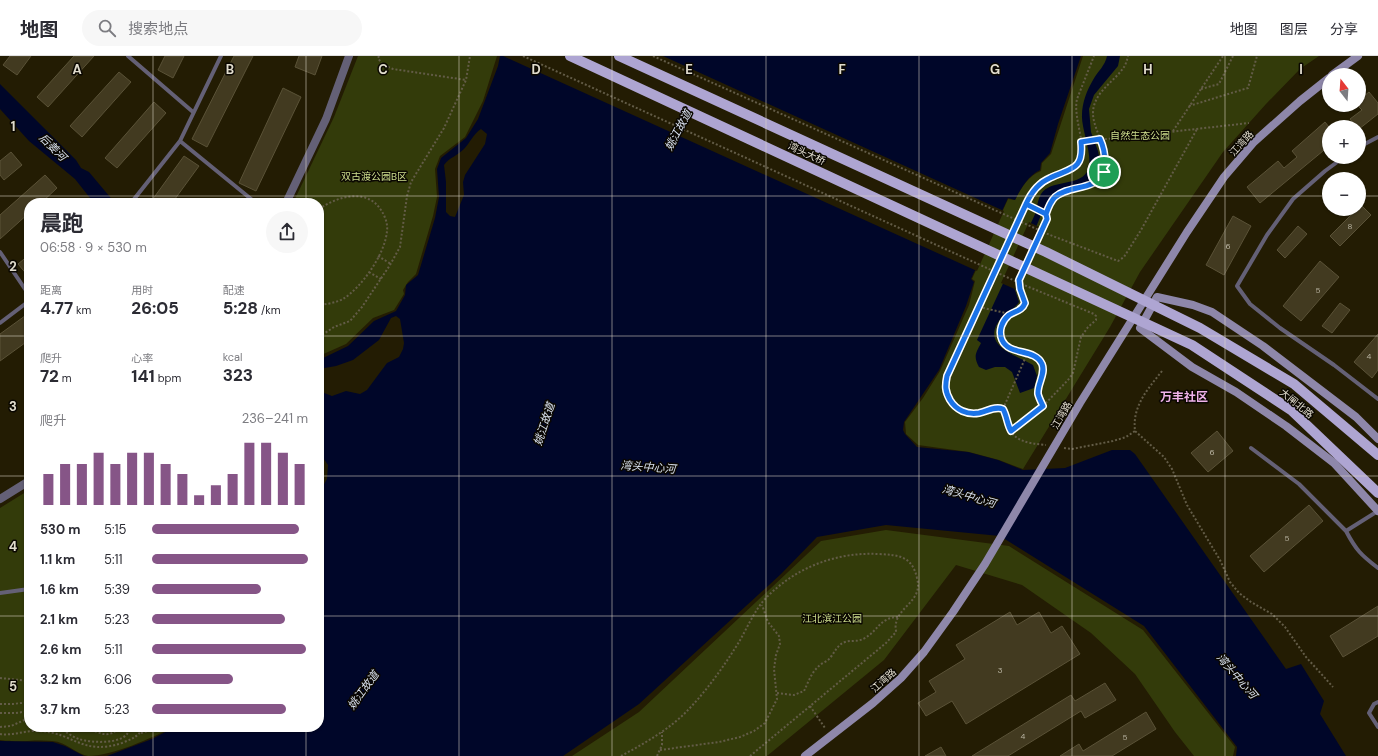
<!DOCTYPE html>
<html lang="zh">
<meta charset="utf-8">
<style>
:root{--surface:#fff;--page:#f7f7f7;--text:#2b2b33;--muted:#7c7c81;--line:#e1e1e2;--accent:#865587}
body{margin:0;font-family:"DM Sans","Noto Sans SC",sans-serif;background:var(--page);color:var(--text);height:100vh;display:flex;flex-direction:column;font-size:15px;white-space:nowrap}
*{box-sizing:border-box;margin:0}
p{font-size:13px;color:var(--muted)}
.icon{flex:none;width:22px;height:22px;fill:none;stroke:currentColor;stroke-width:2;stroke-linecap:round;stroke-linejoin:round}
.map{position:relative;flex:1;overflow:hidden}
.sheet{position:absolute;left:24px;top:142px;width:300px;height:534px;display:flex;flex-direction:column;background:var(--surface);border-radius:16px;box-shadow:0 1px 3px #0004}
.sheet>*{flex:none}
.needle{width:26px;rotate:343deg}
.controls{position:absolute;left:1322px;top:12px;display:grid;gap:8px}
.controls a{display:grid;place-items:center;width:44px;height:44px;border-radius:50%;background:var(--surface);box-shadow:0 1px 3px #0004;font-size:20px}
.pin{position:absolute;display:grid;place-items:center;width:34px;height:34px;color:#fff;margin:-17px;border:2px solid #fff;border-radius:50%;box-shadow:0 1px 4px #0007}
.round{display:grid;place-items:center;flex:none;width:42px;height:42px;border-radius:21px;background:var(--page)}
.headline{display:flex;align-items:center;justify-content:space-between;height:68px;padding:0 16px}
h1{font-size:22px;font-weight:700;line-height:30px}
.stats{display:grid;grid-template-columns:repeat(3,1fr);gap:6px;height:68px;padding:4px 16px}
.stats div{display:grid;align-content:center}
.stats b{font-size:17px;font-weight:700}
.stats small{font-size:11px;font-weight:400}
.stats p{font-size:11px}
.chart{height:112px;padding:8px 16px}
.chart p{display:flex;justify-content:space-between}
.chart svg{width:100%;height:72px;margin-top:4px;stroke:var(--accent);stroke-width:6}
ul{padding:0 16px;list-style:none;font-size:13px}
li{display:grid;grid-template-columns:64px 48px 1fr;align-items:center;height:30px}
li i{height:10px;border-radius:5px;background:var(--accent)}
header{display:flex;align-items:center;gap:24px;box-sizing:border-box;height:56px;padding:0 20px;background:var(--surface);border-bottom:1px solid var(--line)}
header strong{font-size:19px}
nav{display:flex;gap:22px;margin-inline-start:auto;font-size:14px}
.search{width:280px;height:36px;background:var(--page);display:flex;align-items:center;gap:10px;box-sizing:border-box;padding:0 14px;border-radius:22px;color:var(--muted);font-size:15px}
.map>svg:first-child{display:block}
.green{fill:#333b0a}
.water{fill:#000629;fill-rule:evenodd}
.pier{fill:#231c03}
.building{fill:#423a20;stroke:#5a5237}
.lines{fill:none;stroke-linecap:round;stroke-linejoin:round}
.path{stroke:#635c47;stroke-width:2;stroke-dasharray:2 2;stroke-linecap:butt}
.lane{stroke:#646076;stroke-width:4}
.street{stroke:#646076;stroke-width:8}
.secondary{stroke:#8e87aa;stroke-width:8}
.primary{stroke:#aea5d2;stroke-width:10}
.route-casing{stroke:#fff;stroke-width:8}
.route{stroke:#1a73e8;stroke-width:5}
.grid{fill:none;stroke:#e1dccd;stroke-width:1;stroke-opacity:0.55}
.labels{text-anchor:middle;stroke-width:3;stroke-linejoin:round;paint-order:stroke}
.number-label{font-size:8px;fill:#b9b4a2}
.park-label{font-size:10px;fill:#cfdf8e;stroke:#0a0701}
.street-label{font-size:10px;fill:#e1dccd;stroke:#0a0701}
.water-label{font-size:11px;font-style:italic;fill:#dbe3f1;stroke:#0a0701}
.quarter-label{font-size:12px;font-weight:bold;fill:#efb2e9;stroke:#0a0701}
.grid-label{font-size:13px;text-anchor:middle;font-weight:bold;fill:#e1dccd;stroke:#0a0701;stroke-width:3;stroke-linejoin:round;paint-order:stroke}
</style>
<header>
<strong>地图</strong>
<div class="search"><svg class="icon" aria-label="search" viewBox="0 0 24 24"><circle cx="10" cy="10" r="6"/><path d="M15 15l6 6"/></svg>搜索地点</div>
<nav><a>地图</a><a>图层</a><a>分享</a></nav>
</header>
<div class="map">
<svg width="1378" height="700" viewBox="0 0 1378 700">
<rect width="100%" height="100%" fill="#231c03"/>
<path class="green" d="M358,0H497L483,45L465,81L440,100L435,113L437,141L433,160L416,218L408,226L403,234L404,238L394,254L373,262L346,288L319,300V147H293L334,61Z
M1083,0H1319L1300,13L1266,48L1223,96L1140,216L1110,271L1023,413L999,404L969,396L918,389L906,378L905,366L923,342L940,315L969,249L975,225L972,223L1008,143L1015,144C1021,132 1028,120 1041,115L1042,107L1051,98Z
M29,434V671H173C152,682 112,700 88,700C76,698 67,686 52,685C35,683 17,687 0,684V452Z
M886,474L1009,490L1143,574L1235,691L1233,700H1194L1175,676L1135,618L1091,577L1022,529L956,509L884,604L767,700H572L639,656L821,485Z"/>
<path class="water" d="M500,0H1081L1058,68L1050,97L1041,107L1040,114C1028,120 1021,132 1015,144L1008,142L971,223L974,226L966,250L939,314L904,366L903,374L905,378L917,391L968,396L998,404L1023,414L1065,412L1112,394H1130L1135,398L1286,613L1301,608L1324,645L1320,658L1346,700H1236L1237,691L1144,570L1000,480L886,469L817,481L781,518L639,648L563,700H107L152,683L175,671H319V437L327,423L328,409L319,396V335L332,340L346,335L360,338L367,334L387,307L399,301L403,293L404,287L400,263L396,260L391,262L379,284L353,304L336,310L319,313V304L348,290L374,265L396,255L405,239L406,229L418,219L435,162L439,141L437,113L441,102L466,82L478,63L498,10ZM481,73L487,78L485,88L465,119L463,126L464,139L455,161L450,160L446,156V126L444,109C450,101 457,100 464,93C470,87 473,78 481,73Z
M1107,0H1120L1118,10L1094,39L1089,53L1091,76L1098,95L1100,105L1099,113L1095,121L1083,129L1070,131L1052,139L1043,154L1013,228L1019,246C1015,253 1006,256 1001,262C979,290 1016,299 1033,309L1037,320L1034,332L1020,337L1012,316L1005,311H995L986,314L979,311C973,300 976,297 981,287L977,284L1036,156C1037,150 1038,143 1041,138C1051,123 1077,131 1087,116C1095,104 1081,74 1082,59C1082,47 1087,34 1093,24C1098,15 1105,10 1107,0Z
M0,28L76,104L81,112L89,116L115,147H94L75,123L29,85L0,53Z
M0,685L53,686L65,690L84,700H0Z"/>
<path class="pier" d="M503,0H663L1004,155L977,215Z
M1029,166L1039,171L1015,228L1017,234L1001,227Z"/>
<path class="building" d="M10,0H31L17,19L3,9Z
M74,0H94L48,51L37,41Z
M165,0H184L173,22L158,14Z
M234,0H253L207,91L192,83Z
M299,0H322L315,19L295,11Z
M119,16L131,26L82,81L70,70Z
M283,32L301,41L256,135L239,127Z
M1369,36L1378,47V58L1359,73V71H1356L1350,63L1362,54L1359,51V44Z
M154,46L166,57L117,112L105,102Z
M1325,66L1329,71V90L1260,147L1247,131L1278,105L1284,112L1297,101L1292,95Z
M11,96L22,109L4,124L0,119V105Z
M184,100L199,110L172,147H150Z
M45,119L57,132L41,147H29V157L0,183V159Z
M1361,149L1371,159L1340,190L1330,180L1357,153H1359Z
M1233,160L1251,170L1224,219L1206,209Z
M1298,170L1307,178L1285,202L1277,194Z
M29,199V221L18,208Z
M1320,205L1339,221L1301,265L1283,250Z
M1340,247L1350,254L1332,277L1322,270Z
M29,257V284L0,305V278Z
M1378,278V314L1372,322L1354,306Z
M1217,375L1233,395L1208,416L1191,397Z
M1309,449L1323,465L1264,516L1250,500Z
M1378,550V580L1343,601L1330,580Z
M1010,556L1017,569L1039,556L1051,577L1062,570L1080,598L966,668L952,645L926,660L918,647L936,636L929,625L965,603L956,589Z
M1105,627L1116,644L1085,662L1081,655L1008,700H972L1071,639L1075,645Z
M1146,656L1156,673L1112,700H1060L1079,688L1083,695Z
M941,691L946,700H925Z"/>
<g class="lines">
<path class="path" d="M379,0L378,2L382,8L393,13L466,24
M523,0L1024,229L1094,258L1096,260V264L1088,271L1081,281L1073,317L1068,324L1043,350L1011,375
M653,0L1050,179L1118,205L1124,201L1141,174L1197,73
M1201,33L1219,28L1233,0
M1189,50L1248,32L1257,0
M1173,75L1223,0
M1081,86L1249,67
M1026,148L1046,158C1060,121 1086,142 1102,121C1116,103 1092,75 1093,56C1094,36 1114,26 1124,11C1126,8 1127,4 1128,0
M319,153C338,140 367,132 381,154C385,160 388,168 387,175C385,198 362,231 343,243C335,247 327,248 319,249
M1016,171C1022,157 1027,140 1038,130C1051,117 1073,120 1081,102C1086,88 1073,61 1077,43L1094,0
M1038,182L1047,163L1046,158
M378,200L391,208
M998,209L947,320C945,330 945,335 950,344C956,354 967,359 979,357C988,355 995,350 1003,353C1006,357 1005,360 1006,365C1012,386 1027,387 1046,389
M369,216L381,223
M1020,221C1016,230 1023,238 1025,247C1021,259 993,261 1001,282C1007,299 1031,293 1042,308V318L1038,339L1043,350
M979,251L1010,258
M319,281L334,271L350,265L362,251L390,209L400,191L407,140L411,126L444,72L466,24L470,0
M1162,315C1148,333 1132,350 1135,375L1164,401L1172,413L1187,449L1220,504L1230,526L1239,537L1251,546L1272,558L1285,571L1306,601L1333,631
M1003,353L1027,298
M1064,392L1072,393L1113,385L1126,381L1135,375
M0,622L29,625
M777,637L794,639L804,635C808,627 811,617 818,611C821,607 827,606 830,602C835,596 837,589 845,586C851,584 858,586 863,583C878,576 879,561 899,561
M0,648H13L29,646
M810,650L825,672
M0,657H16L29,655
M0,671L11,670L29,662
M60,671C65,675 72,681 79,683C91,687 125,689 129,674
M88,671C97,677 108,682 117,674
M105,671L126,674L144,671
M141,677L162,671
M0,678C13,680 26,674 40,675C74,677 82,700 122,687C131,683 139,681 143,671
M660,694L719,686L740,681L754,675L765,667L777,643L774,613L776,599L780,588L779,580L768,566L762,549
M621,700C645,687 670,673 688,654C708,633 724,610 739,586C747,572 754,556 764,544C794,512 835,496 878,498C899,499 912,500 917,522C923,545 900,549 896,567C895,569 896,573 896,576L886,587L750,700
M657,700L662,689V676"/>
<path class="lane" d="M128,0L193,56
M180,85L256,147
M1359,91L1378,81
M1344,101L1325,115L1293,143L1267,179L1237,230L1250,248L1280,272L1334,309L1378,343
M131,147L180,85L221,0
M0,196L29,239
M0,267L29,245
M1251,392L1299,428L1346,475
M1378,455L1346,475C1356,494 1361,499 1378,512
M0,537L29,533
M1378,646L1374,648L1369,657L1378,671"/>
<path class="street" d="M286,147L326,63L349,0
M0,443L29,425"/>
<path class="secondary" d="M1332,19L1358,0
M1378,383L1356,361L1263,290L1212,256L1193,249L1157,241L1140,272L1192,311L1236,336L1286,370L1334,407L1378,455
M805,700L873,647L901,622L924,596L953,556L985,508L1080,347L1187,176L1224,121L1254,86L1300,45L1329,22"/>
<path class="primary" d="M570,0L1192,289L1291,354L1378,437
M619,0L1046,196L1200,272L1294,328L1378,399"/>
</g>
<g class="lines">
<defs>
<path id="route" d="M1104,116C1094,136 1070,128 1055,141C1051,145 1048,152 1046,158L1026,148L947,320C945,330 945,335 950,344C956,354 967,359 979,357C988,355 995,350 1003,353C1007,360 1007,368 1011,375L1043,350C1041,346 1039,342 1038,338C1037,328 1046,318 1042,308C1035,292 1009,300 1002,284C998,275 1002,265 1009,259C1015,255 1022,255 1025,247L1020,233L1019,224L1047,163L1046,158L1026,148C1031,137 1038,127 1050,122C1070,112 1084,115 1081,86L1100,83C1105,94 1106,104 1104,116"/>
</defs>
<use href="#route" class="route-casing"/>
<use href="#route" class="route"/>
</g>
<path class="grid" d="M153,0V147M306,0V147M459,0V700M612,0V700M766,0V700M919,0V700M1072,0V700M1225,0V700M0,140H1329M1359,140H1378M0,280H29M319,280H1378M0,420H29M319,420H1378M0,560H29M319,560H1378M153,671V700M306,671V700"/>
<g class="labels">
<g class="number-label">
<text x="1350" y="173">8</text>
<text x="1228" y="193">6</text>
<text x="1318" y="237">5</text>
<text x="1369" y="303">4</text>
<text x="1212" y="399">6</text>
<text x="1287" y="485">5</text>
<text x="1000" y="617">3</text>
<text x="1023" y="683">4</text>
<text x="1125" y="684">5</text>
</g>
<g class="park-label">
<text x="1140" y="83">自然生态公园</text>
<text x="374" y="124">双古渡公园B区</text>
<text x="832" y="566">江北滨江公园</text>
</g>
<g class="street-label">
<text transform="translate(1241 87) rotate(-47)" y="4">江湾路</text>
<text transform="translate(807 97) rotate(25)" y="4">湾头大桥</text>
<text transform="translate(1297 347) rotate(39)" y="4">大闸北路</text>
<text transform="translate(1061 359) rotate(-60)" y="4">江湾路</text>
<text transform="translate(883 624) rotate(-42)" y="4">江湾路</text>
</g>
<g class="water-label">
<text transform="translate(678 74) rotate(-62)" y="4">姚江故道</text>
<text transform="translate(53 91) rotate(45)" y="4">后姜河</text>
<text transform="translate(544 368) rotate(-72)" y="4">姚江故道</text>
<text transform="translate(648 411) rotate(4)" y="4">湾头中心河</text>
<text transform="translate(969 440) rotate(16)" y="4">湾头中心河</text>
<text transform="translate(1237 620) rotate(49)" y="4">湾头中心河</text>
<text transform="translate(363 634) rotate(-54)" y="4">姚江故道</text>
</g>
<g class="quarter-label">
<text x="1184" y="345">万丰社区</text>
</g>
</g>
<g class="grid-label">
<text x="77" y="18">A</text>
<text x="230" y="18">B</text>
<text x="383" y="18">C</text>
<text x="536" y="18">D</text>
<text x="689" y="18">E</text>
<text x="842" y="18">F</text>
<text x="995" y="18">G</text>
<text x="1148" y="18">H</text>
<text x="1301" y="18">I</text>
<text x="13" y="75">1</text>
<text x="13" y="215">2</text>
<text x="13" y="355">3</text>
<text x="13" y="495">4</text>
<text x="13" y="635">5</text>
</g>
</svg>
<div class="controls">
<a><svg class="needle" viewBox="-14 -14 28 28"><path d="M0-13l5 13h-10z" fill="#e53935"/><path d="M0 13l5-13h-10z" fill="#7c7c81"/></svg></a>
<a>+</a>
<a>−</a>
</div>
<div class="pin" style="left:1104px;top:116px;background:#1e9e55"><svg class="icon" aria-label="arrive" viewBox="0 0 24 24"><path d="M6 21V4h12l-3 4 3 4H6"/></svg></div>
<section class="sheet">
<div class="headline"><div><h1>晨跑</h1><p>06:58 · 9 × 530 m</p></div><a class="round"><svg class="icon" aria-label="share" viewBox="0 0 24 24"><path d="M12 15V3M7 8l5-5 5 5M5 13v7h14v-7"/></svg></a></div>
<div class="stats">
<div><p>距离</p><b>4.77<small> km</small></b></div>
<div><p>用时</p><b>26:05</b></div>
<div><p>配速</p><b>5:28<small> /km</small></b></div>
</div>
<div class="stats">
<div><p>爬升</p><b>72<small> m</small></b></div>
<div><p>心率</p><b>141<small> bpm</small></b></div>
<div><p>kcal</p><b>323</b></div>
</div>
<div class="chart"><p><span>爬升</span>236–241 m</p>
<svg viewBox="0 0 160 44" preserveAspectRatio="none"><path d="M5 44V25M15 44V19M25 44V19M35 44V12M45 44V19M55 44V12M65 44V12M75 44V19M85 44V25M95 44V38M105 44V32M115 44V25M125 44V6M135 44V6M145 44V12M155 44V19"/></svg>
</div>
<ul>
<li><b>530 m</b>5:15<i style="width:94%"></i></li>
<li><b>1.1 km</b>5:11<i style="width:100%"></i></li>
<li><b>1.6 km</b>5:39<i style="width:70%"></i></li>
<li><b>2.1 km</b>5:23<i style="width:85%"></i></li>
<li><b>2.6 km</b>5:11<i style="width:99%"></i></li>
<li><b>3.2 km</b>6:06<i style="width:52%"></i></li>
<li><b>3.7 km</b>5:23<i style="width:86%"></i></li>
</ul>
</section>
</div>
